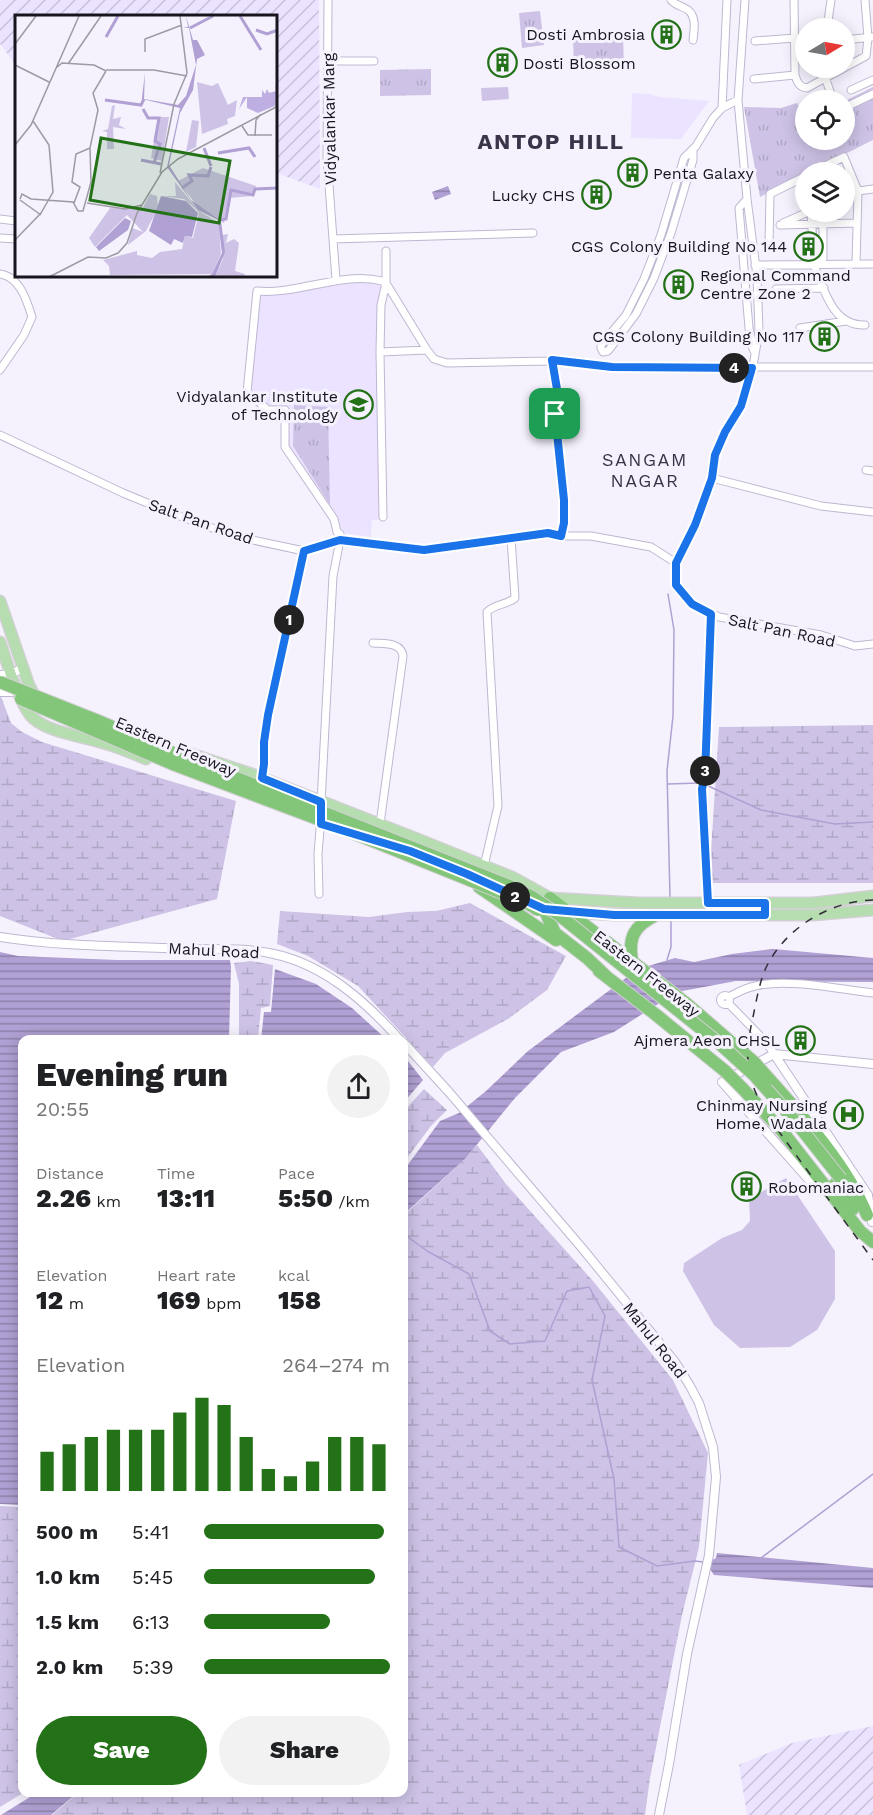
<!DOCTYPE html>
<meta charset="utf-8">
<style>
:root{--surface:#fff;--page:#f2f2f2;--text:#202124;--muted:#757577;--accent:#247218}
body{margin:0;font-family:"Work Sans",sans-serif;background:var(--page);color:var(--text);height:100vh;display:flex;flex-direction:column;font-size:22px;white-space:nowrap}
*{box-sizing:border-box;margin:0}
p{font-size:20px;color:var(--muted)}
.icon{flex:none;width:33px;height:33px;fill:none;stroke:currentColor;stroke-width:2;stroke-linecap:round;stroke-linejoin:round}
.map{position:relative;flex:1;overflow:hidden}
.details{position:absolute;left:18px;top:1035px;width:390px;height:762px;display:flex;flex-direction:column;background:var(--surface);border-radius:12px;box-shadow:0 3px 15px #0003}
.details>*{flex:none}
.needle{width:39px;rotate:80deg}
.fabs{position:absolute;left:795px;top:18px;display:grid;gap:12px}
.fabs a{display:grid;place-items:center;width:60px;height:60px;border-radius:50%;background:var(--surface);box-shadow:0 3px 15px #0003;font-size:30px}
.pin{position:absolute;display:grid;place-items:center;width:51px;height:51px;color:#fff;margin:-26px;border-radius:12px;box-shadow:0 3px 9px #0006}
.km{position:absolute;width:30px;height:30px;margin:-15px;border-radius:50%;background:#222;color:#fff;font-size:16px;line-height:30px;text-align:center}
.round{display:grid;place-items:center;flex:none;width:63px;height:63px;border-radius:32px;background:var(--page)}
.summary{display:flex;align-items:center;justify-content:space-between;height:102px;padding:0 18px}
h1{font-size:33px;font-weight:800;line-height:45px}
.figures{display:grid;grid-template-columns:repeat(3,1fr);gap:9px;height:102px;padding:6px 18px}
.figures div{display:grid;align-content:center}
.figures b{font-size:26px;font-weight:800}
.figures small{font-size:16px;font-weight:400}
.figures p{font-size:16px}
.chart{height:168px;padding:12px 18px}
.chart p{display:flex;justify-content:space-between}
.chart svg{width:100%;height:108px;margin-top:6px;stroke:var(--accent);stroke-width:6}
.primary-button{display:flex;gap:12px;margin-top:auto;padding:12px 18px}
.primary-button a{flex:1;height:69px;border-radius:36px;background:var(--accent);color:#fff;font-size:24px;font-weight:800;line-height:69px;text-align:center}
.primary-button a+a{background:var(--page);color:var(--text)}
ul{padding:0 18px;list-style:none;font-size:20px}
li{display:grid;grid-template-columns:96px 72px 1fr;align-items:center;height:45px}
li i{height:15px;border-radius:8px;background:var(--accent)}
.map>svg:first-child{display:block}
.built{fill:#ebe3ff}
.industrial{fill:url(#industrial-furrows)}
.grass{fill:url(#grass-tufts)}
.wetland{fill:url(#wetland-marsh)}
.garden{fill:#cec3e6}
.water{fill:url(#water-rules)}
.lines{fill:none;stroke-linecap:round;stroke-linejoin:round}
.stream{stroke:#b0a0d3;stroke-width:1.5}
.minor-casing{stroke:#bfb7d1;stroke-width:9}
.tertiary-casing{stroke:#bfb7d1;stroke-width:10}
.primary-casing{stroke:#d1d0d2;stroke-width:13}
.motorway-casing{stroke:#d1d0d2;stroke-width:14}
.minor{stroke:#fff;stroke-width:7}
.tertiary{stroke:#fff;stroke-width:8}
.primary{stroke:#b5ddaf;stroke-width:10}
.motorway{stroke:#83c67a;stroke-width:12}
.rail{stroke:#302d37;stroke-width:1.5;stroke-dasharray:8 8;stroke-linecap:butt}
.motorway-bridge-casing{stroke:#d1d0d2;stroke-width:14;stroke-linecap:butt}
.motorway-bridge{stroke:#83c67a;stroke-width:12}
.route-casing{stroke:#fff;stroke-width:12}
.route{stroke:#1a73e8;stroke-width:8}
.labels{text-anchor:middle;stroke-width:6;stroke-linejoin:round;paint-order:stroke}
.poi-label{font-size:16px;fill:#18151f;stroke:#f5f2fd;text-anchor:end}
.street-label{font-size:16px;fill:#18151f;stroke:#f5f2fd}
.neighbourhood-label{font-size:18px;letter-spacing:1.5px;fill:#3b3449;stroke:#f5f2fd}
.district-label{font-size:22px;font-weight:bold;letter-spacing:1.5px;fill:#3b3449;stroke:#f5f2fd}
.inset-river{fill:none;stroke:#b0a0d3;stroke-width:3}
.inset-road{fill:none;stroke:#9d9aa4;stroke-width:1.5}
.view{fill:#247218;fill-opacity:0.15;stroke:#247218;stroke-width:3}
.inset-edge{fill:none;stroke:#18151f;stroke-width:3}
</style>
<div class="map">
<svg width="873" height="1815" viewBox="0 0 873 1815">
<defs>
<pattern id="industrial-furrows" width="10" height="10" patternUnits="userSpaceOnUse" patternTransform="scale(1.5)"><rect width="10" height="10" fill="#ebe3ff"/><path d="M-1 1l2-2M0 10L10 0M9 11l2-2" fill="none" stroke="#c9c2da"/></pattern>
<pattern id="grass-tufts" width="24" height="20" patternUnits="userSpaceOnUse" patternTransform="scale(1.5)"><rect width="24" height="20" fill="#cec3e6"/><path d="M3 7l-1-3M5 7V3M7 7l1-3M15 17l-1-3M17 17v-4M19 17l1-3" fill="none" stroke="#b0a7c5"/></pattern>
<pattern id="wetland-marsh" width="20" height="14" patternUnits="userSpaceOnUse" patternTransform="scale(1.5)"><rect width="20" height="14" fill="#cec3e6"/><path d="M1 5h8M5 5V1M11 12h8M15 12V8" fill="none" stroke="#b0a7c5"/></pattern>
<pattern id="water-rules" width="6" height="5" patternUnits="userSpaceOnUse" patternTransform="scale(1.5)"><rect width="6" height="5" fill="#b0a0d3"/><path d="M0 2.5h6" fill="none" stroke="#8e81ab"/></pattern>
</defs>
<rect width="100%" height="100%" fill="#f5f2fd"/>
<path class="built" d="M632,93L650,94L659,97L709,101L681,139L631,138Z
M378,280L382,281L386,520H372L371,537L337,532L334,519L285,447V410H268L247,392L256,343L260,294Z"/>
<path class="industrial" d="M3,0H319L320,189L279,174L276,175V16H16V65L0,44V1Z
M873,1726V1815H747L739,1765L792,1743Z"/>
<path class="grass" d="M540,11L544,45L522,48L519,13Z
M623,34L624,68L574,70L573,36Z
M431,69V95L380,96V70Z
M873,87V140L809,172H806L805,174L760,197L744,107L781,108L797,103L805,120L806,140H844L845,101Z
M294,405L328,407L330,505L293,446Z"/>
<path class="wetland" d="M0,694L11,723L22,732L42,742L236,801L217,899L63,941L0,916Z
M873,725V883H709L719,727Z
M470,903L566,956L547,990L508,1019L445,1053L433,1067L358,986L308,956L277,944L280,911L369,917L407,912L436,911Z
M251,961L273,965L270,1006L261,1008L258,1039H239V984L234,963Z
M424,1089L447,1110L431,1126L404,1162V1111Z
M477,1145L506,1184L593,1281L673,1380L708,1453L699,1547L682,1615L650,1778L645,1815H52L78,1793L404,1792V1215L466,1158Z
M0,1506L22,1507L23,1793L0,1807Z"/>
<path class="garden" d="M508,87L509,99L482,101L481,88Z
M786,1178L835,1251V1299L817,1330L790,1347L740,1348L714,1325L683,1271L684,1263L722,1238L742,1230L750,1221L749,1199Z"/>
<path class="water" d="M448,186L451,194L435,200L432,192Z
M773,949L873,958V982L736,981L677,992L614,1032L561,1052L515,1098L466,1158L404,1214V1170L440,1121L459,1113L486,1091L528,1051L638,969L675,958L694,962L732,954Z
M0,952L18,956L117,960H230L231,967L229,1039L22,1040V1505L0,1504Z
M275,969L316,984L352,1008L386,1039H261L264,1012H271Z
M404,1056L423,1080L404,1102Z
M717,1553L873,1568V1588L714,1575L710,1569L711,1561L716,1558Z
M38,1792L77,1793L51,1815H1Z"/>
<g class="lines">
<path class="stream" d="M668,594L674,630L673,716L667,771L670,898
M668,784L699,783
M706,785L761,810L835,824L873,822
M667,960L671,947V921
M404,1234L427,1251L469,1274L490,1331L510,1344L545,1341L567,1291L589,1287L605,1316L592,1380L614,1479L619,1547L657,1566L695,1561L703,1562
M761,1558L873,1474"/>
<defs>
<path id="minor" d="M328,0L327,158L336,280
M671,0C676,6 683,6 688,10C697,17 694,31 693,40
M745,0L738,100L747,199L757,276L759,331L752,372L741,406L725,432L715,455L712,478L695,525L676,563V585L692,604L719,617L821,635L855,646L873,644
M794,0L795,75C797,82 799,87 807,88L866,56L868,38L865,0
M827,28L831,0
M844,40L873,37
M755,41L795,38
M328,61H374
M825,68V77L833,100
M754,79L795,75
M851,90L873,80
M722,108L727,0
M844,108L873,94
M693,149V160L671,233L654,278L636,314L608,351L603,352L601,348V345L626,315L644,279L661,235L684,158L696,146L713,118L722,108L738,100
M812,172L844,157L858,191L856,264
M844,196L858,191L873,189
M747,199L739,208L749,328L752,346L755,353
M811,212L814,260L818,262L823,259V224
M0,219L16,221
M783,223L808,212
M780,225L857,223
M0,238L16,239
M333,239L533,233
M769,244L770,194L806,176
M755,265L873,264
M814,265C824,289 832,326 865,325
M0,274C20,277 27,301 32,317L24,335L0,370
M776,289L824,288
M800,328L846,321
M380,352L427,350
M552,361L557,389L555,414L564,500L565,523L562,536
M0,435L123,493L174,514L234,536L304,551L340,540L424,550L548,533L562,536H591L651,547L676,563
M866,470L873,471
M712,478L821,506L873,512
M383,517L380,352L381,305L386,283V251
M340,534L337,532L334,519L285,447V410H268L247,392L257,291C298,295 341,271 382,281L386,283L427,350L434,359L447,363L552,361L612,367H873
M373,643C385,644 401,642 403,656L380,824
M262,778L264,764V742L268,715L304,551
M321,803L333,576L340,540
M484,866L498,806L487,612C494,604 507,605 515,598L511,538
M319,894L318,854L321,817
M708,904L702,789L705,775L711,613
M720.5 1000a4.5 4.5 0 1 1 9 0a4.5 4.5 0 1 1-9 0Z
M728,997C737,993 745,988 755,986C788,978 838,989 873,993
M729,1004L766,1042L774,1054"/>
<path id="tertiary" d="M0,675L11,674L23,668
M0,692H11L20,690
M0,937C63,947 128,946 191,949C218,949 247,948 274,954C325,965 366,1002 400,1040
M404,1043L448,1091L582,1248L675,1362L690,1386L699,1403L713,1447L716,1477L709,1555L687,1654L669,1764L659,1815
M774,1054L868,1195L872,1222
M829,1191L817,1189L722,1082L774,1054L873,1064"/>
<path id="primary" d="M0,601L29,685L36,699
M0,642C7,663 17,697 30,715C44,732 82,736 103,743C118,747 132,753 146,759
M182,751L252,774L415,838L512,877L550,898L639,903H813L873,896
M566,912L614,915H813L873,910"/>
<path id="motorway" d="M479,887L556,940
M632,961C628,937 634,926 656,915
M599,971L655,1014L725,1071
M606,976L587,958L555,933L544,909L550,898L687,1004L754,1062
M770,1080C805,1119 848,1167 867,1215
M743,1089L782,1131L860,1231L873,1242
M835,1184L853,1209"/>
</defs>
<use href="#minor" class="minor-casing"/>
<use href="#tertiary" class="tertiary-casing"/>
<use href="#primary" class="primary-casing"/>
<use href="#motorway" class="motorway-casing"/>
<use href="#minor" class="minor"/>
<use href="#tertiary" class="tertiary"/>
<use href="#primary" class="primary"/>
<use href="#motorway" class="motorway"/>
<path class="rail" d="M873,900C828,901 782,930 764,972C759,986 756,1002 753,1017C749,1035 746,1052 749,1071C752,1087 759,1100 766,1114L873,1260"/>
<defs>
<path id="motorway-bridge" d="M0,682L96,720L178,755L507,885L532,897L559,915L720,1044L754,1075L795,1121L841,1179
M21,699L175,765L323,821L527,903L538,910
M754,1062L769,1079
M725,1071L743,1089"/>
</defs>
<use href="#motorway-bridge" class="motorway-bridge-casing"/>
<use href="#motorway-bridge" class="motorway-bridge"/>
</g>
<g class="lines">
<defs>
<path id="route" d="M552,360L612,367L752,368L741,406L725,432L715,455L712,478L695,525L676,563V585L692,604L711,614L705,775L702,789L708,903H765V915H614L544,909L467,874L410,851L321,824V802L262,778L264,764V742L268,715L304,551L340,540L424,550L548,533L561,536L564,523V500L555,414L557,389Z"/>
</defs>
<use href="#route" class="route-casing"/>
<use href="#route" class="route"/>
</g>
<defs>
<symbol id="building-ring" viewBox="-11 -11 22 22"><circle r="9.5" fill="#f5f2fd" stroke="#247218" stroke-width="1.5"/><path d="M-4-6H4V6H1V3H-1V6H-4ZM-2.5-4.3h1.7v1.8h-1.7ZM.8-4.3h1.7v1.8H.8ZM-2.5-1h1.7V.8h-1.7ZM.8-1h1.7V.8H.8Z" fill="#247218"/></symbol>
<symbol id="university-ring" viewBox="-11 -11 22 22"><circle r="9.5" fill="#f5f2fd" stroke="#247218" stroke-width="1.5"/><path d="M0-5L7-2L0 1L-7-2ZM-4 1L0 2.5L4 1V4Q0 6-4 4Z" fill="#247218"/></symbol>
<symbol id="hospital-ring" viewBox="-11 -11 22 22"><circle r="9.5" fill="#f5f2fd" stroke="#247218" stroke-width="1.5"/><path d="M-5-5h3v3.5h4V-5h3V5h-3V1.5h-4V5h-3Z" fill="#247218"/></symbol>
</defs>
<g fill-rule="evenodd">
<use href="#building-ring" x="650" y="18" width="33" height="33"/>
<use href="#building-ring" x="486" y="46" width="33" height="33"/>
<use href="#building-ring" x="616" y="156" width="33" height="33"/>
<use href="#building-ring" x="580" y="178" width="33" height="33"/>
<use href="#building-ring" x="792" y="230" width="33" height="33"/>
<use href="#building-ring" x="662" y="268" width="33" height="33"/>
<use href="#building-ring" x="808" y="320" width="33" height="33"/>
<use href="#university-ring" x="342" y="388" width="33" height="33"/>
<use href="#building-ring" x="784" y="1024" width="33" height="33"/>
<use href="#hospital-ring" x="832" y="1098" width="33" height="33"/>
<use href="#building-ring" x="730" y="1170" width="33" height="33"/>
</g>
<g class="labels">
<g class="poi-label">
<text x="645" y="40">Dosti Ambrosia</text>
<text x="523" y="69" text-anchor="start">Dosti Blossom</text>
<text x="653" y="179" text-anchor="start">Penta Galaxy</text>
<text x="575" y="201">Lucky CHS</text>
<text x="787" y="252">CGS Colony Building No 144</text>
<text x="700" y="281" text-anchor="start">Regional Command<tspan x="700" dy="18">Centre Zone 2</tspan></text>
<text x="804" y="342">CGS Colony Building No 117</text>
<text x="338" y="402">Vidyalankar Institute<tspan x="338" dy="18">of Technology</tspan></text>
<text x="780" y="1046">Ajmera Aeon CHSL</text>
<text x="827" y="1111">Chinmay Nursing<tspan x="827" dy="18">Home, Wadala</tspan></text>
<text x="768" y="1193" text-anchor="start">Robomaniac</text>
</g>
<g class="street-label">
<text transform="translate(329 119) rotate(-91)" y="6">Vidyalankar Marg</text>
<text transform="translate(201 521) rotate(19)" y="6">Salt Pan Road</text>
<text transform="translate(782 630) rotate(12)" y="6">Salt Pan Road</text>
<text transform="translate(176 746) rotate(23)" y="6">Eastern Freeway</text>
<text transform="translate(214 950) rotate(3)" y="6">Mahul Road</text>
<text transform="translate(647 973) rotate(38)" y="6">Eastern Freeway</text>
<text transform="translate(655 1340) rotate(52)" y="6">Mahul Road</text>
</g>
<g class="neighbourhood-label">
<text x="645" y="466">SANGAM<tspan x="645" dy="21">NAGAR</tspan></text>
</g>
<g class="district-label">
<text x="551" y="149">ANTOP HILL</text>
</g>
</g>
<g transform="translate(15 15)">
<rect width="262" height="262" fill="#f5f2fd"/>
<path d="M100,90L98,104L106,102L104,110L111,114L98,112L99,134H92V117L87,116L93,114L97,91ZM177,105L184,106L181,132L171,137Z" fill="#cec3e6"/>
<path d="M260,69L262,75V90L243,98L232,93V82L224,94L228,82H247V75L250,79L252,74L254,78L261,76Z" fill="#beaee2"/>
<path d="M182,67L197,71L203,68L213,90L222,85L220,101L212,104L213,109L187,119ZM143,102H154L147,146L136,143ZM188,153L241,171L237,181L214,183L209,208L184,193L163,166ZM160,167L184,196L204,208L206,239L197,259L95,260L94,251L88,245L122,236V240L137,243L145,237L167,234L170,221L178,223L184,198L181,194L169,184L147,181H161ZM135,179L142,181L143,193L131,216L113,230L117,213L128,217L112,200L80,232L74,223L95,193L127,194ZM213,219L211,228L219,224L224,228L220,256L230,259L229,262H200L208,244L207,220Z" fill="#cec3e6"/>
<path d="M171,1L178,25H182L190,40L182,44L178,75L165,98L154,150L176,185L206,206L210,237L200,262H192L197,259L207,238L203,205L183,195L152,152L165,93L127,84V82L130,58L129,84L163,90L171,81L181,50L174,13H168L173,12ZM146,181L171,186L183,198L177,222L170,221L168,228L159,224L156,230L134,216ZM110,203L116,206L113,215L84,236L81,232Z" fill="#b0a0d3"/>
<path class="inset-river" d="M225,1L246,35M175,13L198,1M241,15L252,19L263,15M91,22L103,1M90,85L126,90L129,84M128,94L133,103H144L140,126L145,129L139,148M189,133L196,151M203,138L234,133L240,142M126,145L146,149M167,173L177,166L174,160L193,161L196,152M205,205L211,204L216,175L238,180L240,174L263,173"/>
<path class="inset-road" d="M0,29L21,1M130,37V24L167,10M53,49L86,1M0,50L34,67M41,53L47,48L79,50L91,56M91,55H139L172,61M227,111L233,120H257M240,121L241,105L246,99M0,130L16,110L64,1M145,158L159,89L172,58L165,1M5,184L7,179L16,184L58,187L63,196H68L76,167L75,133L83,95L78,78L91,56M5,185L26,200M59,188L65,172L57,167L61,139L75,133M72,188L110,194L127,190M0,225L26,198L38,177L34,130L18,106M34,262L73,242L91,243L103,238L112,228L122,198L147,157L163,144L263,91"/>
<path class="view" d="M86,123L215,146L204,208L75,185Z"/>
<rect width="262" height="262" class="inset-edge"/>
</g>
</svg>
<div class="fabs">
<a><svg class="needle" viewBox="-14 -14 28 28"><path d="M0-13l5 13h-10z" fill="#e53935"/><path d="M0 13l5-13h-10z" fill="#757577"/></svg></a>
<a><svg class="icon" aria-label="locate" viewBox="0 0 24 24"><circle cx="12" cy="12" r="6"/><path d="M12 2v4M12 18v4M2 12h4M18 12h4"/></svg></a>
<a><svg class="icon" aria-label="layers" viewBox="0 0 24 24"><path d="M12 4l9 5-9 5-9-5zM3 14l9 5 9-5"/></svg></a>
</div>
<div class="pin" style="left:555px;top:414px;background:#1e9e55"><svg class="icon" aria-label="arrive" viewBox="0 0 24 24"><path d="M6 21V4h12l-3 4 3 4H6"/></svg></div>
<b class="km" style="left:289px;top:620px">1</b>
<b class="km" style="left:515px;top:897px">2</b>
<b class="km" style="left:705px;top:771px">3</b>
<b class="km" style="left:734px;top:368px">4</b>
<section class="details">
<div class="summary"><div><h1>Evening run</h1><p>20:55</p></div><a class="round"><svg class="icon" aria-label="share" viewBox="0 0 24 24"><path d="M12 15V3M7 8l5-5 5 5M5 13v7h14v-7"/></svg></a></div>
<div class="figures">
<div><p>Distance</p><b>2.26<small> km</small></b></div>
<div><p>Time</p><b>13:11</b></div>
<div><p>Pace</p><b>5:50<small> /km</small></b></div>
</div>
<div class="figures">
<div><p>Elevation</p><b>12<small> m</small></b></div>
<div><p>Heart rate</p><b>169<small> bpm</small></b></div>
<div><p>kcal</p><b>158</b></div>
</div>
<div class="chart"><p><span>Elevation</span>264–274 m</p>
<svg viewBox="0 0 160 44" preserveAspectRatio="none"><path d="M5 44V28M15 44V25M25 44V22M35 44V19M45 44V19M55 44V19M65 44V12M75 44V6M85 44V9M95 44V22M105 44V35M115 44V38M125 44V32M135 44V22M145 44V22M155 44V25"/></svg>
</div>
<ul>
<li><b>500 m</b>5:41<i style="width:97%"></i></li>
<li><b>1.0 km</b>5:45<i style="width:92%"></i></li>
<li><b>1.5 km</b>6:13<i style="width:68%"></i></li>
<li><b>2.0 km</b>5:39<i style="width:100%"></i></li>
</ul>
<div class="primary-button"><a>Save</a><a>Share</a></div>
</section>
</div>
